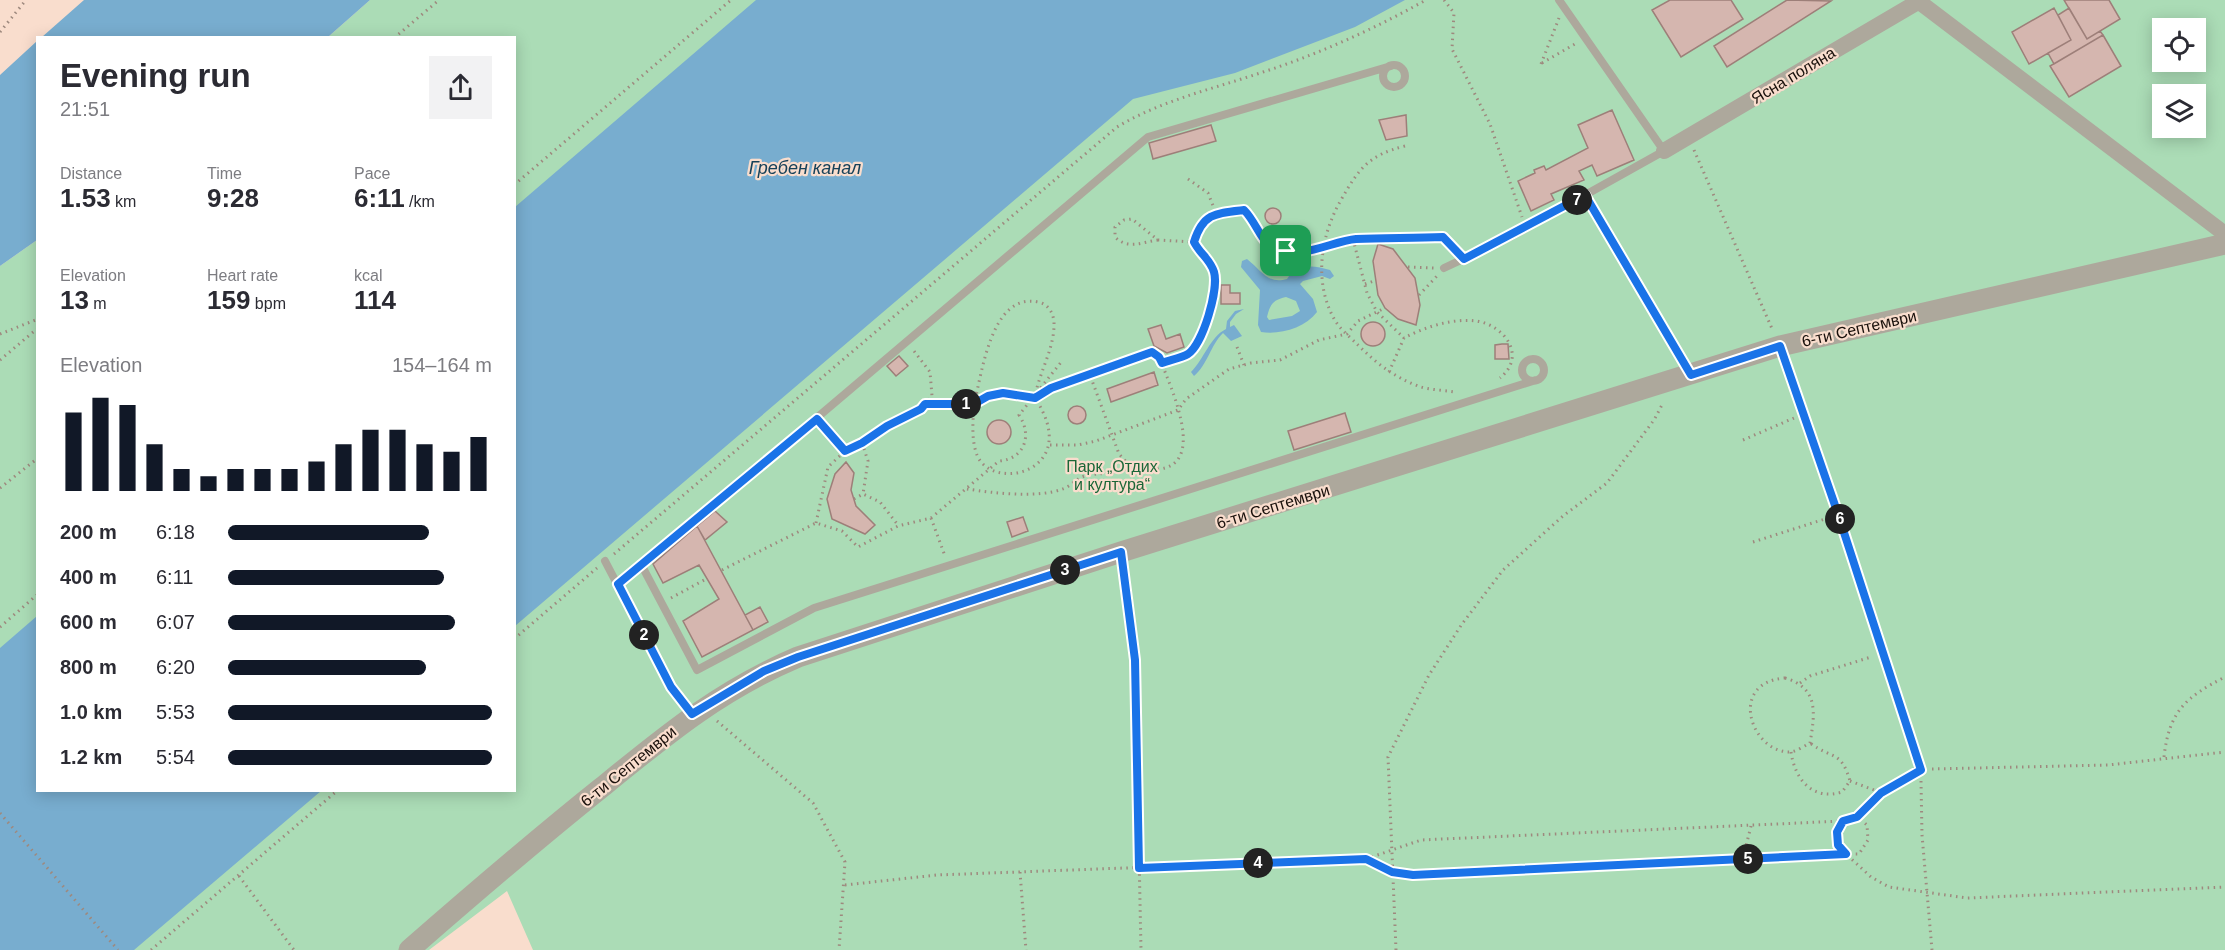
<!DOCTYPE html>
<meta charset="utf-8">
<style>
:root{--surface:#fff;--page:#f2f2f3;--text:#2b2b33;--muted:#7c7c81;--accent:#111827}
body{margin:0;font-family:Helvetica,sans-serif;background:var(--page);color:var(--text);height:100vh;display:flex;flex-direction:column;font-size:22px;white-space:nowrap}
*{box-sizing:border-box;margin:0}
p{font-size:20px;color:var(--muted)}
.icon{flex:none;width:33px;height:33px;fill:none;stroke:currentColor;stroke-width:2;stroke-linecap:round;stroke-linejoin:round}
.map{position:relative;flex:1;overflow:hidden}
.panel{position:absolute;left:36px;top:36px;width:480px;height:756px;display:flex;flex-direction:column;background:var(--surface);border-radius:0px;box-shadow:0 3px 15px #0003}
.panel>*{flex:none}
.buttons{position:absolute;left:2152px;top:18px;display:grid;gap:12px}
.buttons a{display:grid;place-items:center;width:54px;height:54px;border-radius:0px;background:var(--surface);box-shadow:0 3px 15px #0003;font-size:30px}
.pin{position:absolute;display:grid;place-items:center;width:51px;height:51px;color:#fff;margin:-26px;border-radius:12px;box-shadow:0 3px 9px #0006}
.km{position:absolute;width:30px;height:30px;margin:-15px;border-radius:50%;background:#222;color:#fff;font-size:16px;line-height:30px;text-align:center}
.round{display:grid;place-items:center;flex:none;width:63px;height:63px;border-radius:0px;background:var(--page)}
.headline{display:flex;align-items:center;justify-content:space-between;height:102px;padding:0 24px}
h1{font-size:33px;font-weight:700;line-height:45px}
.stats{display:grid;grid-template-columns:repeat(3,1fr);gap:9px;height:102px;padding:6px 24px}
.stats div{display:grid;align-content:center}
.stats b{font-size:26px;font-weight:700}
.stats small{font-size:16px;font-weight:400}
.stats p{font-size:16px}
.chart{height:168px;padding:12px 24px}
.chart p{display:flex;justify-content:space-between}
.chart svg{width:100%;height:108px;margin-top:6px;stroke:var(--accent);stroke-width:6}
ul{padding:0 24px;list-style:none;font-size:20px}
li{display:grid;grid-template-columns:96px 72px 1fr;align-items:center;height:45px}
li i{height:15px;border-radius:8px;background:var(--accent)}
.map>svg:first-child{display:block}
.green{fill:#abdcb6;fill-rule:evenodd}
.water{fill:#78adcf;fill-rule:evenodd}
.building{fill:#d5b6af;stroke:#9d7f79;stroke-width:1.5}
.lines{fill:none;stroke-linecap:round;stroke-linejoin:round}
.path{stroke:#9e897e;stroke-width:3;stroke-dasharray:1.5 4.5;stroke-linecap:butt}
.service{stroke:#ada89c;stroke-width:8}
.minor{stroke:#ada89c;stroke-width:16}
.tertiary{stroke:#ada89c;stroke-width:21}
.route-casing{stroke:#fff;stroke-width:12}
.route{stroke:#1a73e8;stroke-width:8}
.labels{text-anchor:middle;stroke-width:4.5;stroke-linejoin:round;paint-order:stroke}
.street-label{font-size:16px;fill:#19100b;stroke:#f9ddcd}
.park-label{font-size:16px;fill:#1b6738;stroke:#f9ddcd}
.water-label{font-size:18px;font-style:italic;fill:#164159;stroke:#f9ddcd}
</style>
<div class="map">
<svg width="2225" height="950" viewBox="0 0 2225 950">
<rect width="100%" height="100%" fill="#f9ddcd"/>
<path class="green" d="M370,0H2225V950H533L507,891L429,950H0V266L37,240L38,790H514V38L328,37ZM2163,28H2196V62H2163ZM2163,94H2196V128H2163Z"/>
<path class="water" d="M84,0H370L328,37H42Z
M756,0H1405L1355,27L1235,73L1133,99L515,626V207Z
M37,41V240L0,266V75Z
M1247,259C1261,270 1268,285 1287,279C1297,263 1314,265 1330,270L1334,276L1330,279L1322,276L1303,281L1300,284L1313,299L1317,312C1305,328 1280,335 1261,332L1258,325L1260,290L1241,267L1242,261ZM1286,297L1296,301L1300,311L1292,316L1269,320L1267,317C1270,304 1273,300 1286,297Z
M1244,309L1236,314L1230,322V327L1234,325L1242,336L1231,341L1223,333C1210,346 1208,364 1194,376L1191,372C1204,359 1210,337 1226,329L1227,321L1235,311Z
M37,616L38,790L321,791L134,950H0V648Z"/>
<path class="building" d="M1670,0H1731L1743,19L1681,57L1652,10Z
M1787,0L1831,1L1727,67L1714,46Z
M2064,0H2109L2120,19L2087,39Z
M2054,8L2071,40L2029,64L2012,32Z
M2069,8L2087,39L2100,31L2103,35L2054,64L2048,53L2071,40L2058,15Z
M2103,35L2121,66L2069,97L2050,66Z
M1612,110L1634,160L1597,176L1592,165L1579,171L1584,180L1551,194L1554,200L1531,211L1518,181L1535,173L1534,170L1544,166L1546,170L1588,148L1578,125Z
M1406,115L1407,136L1386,140L1379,120Z
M1211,125L1216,141L1153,159L1149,143Z
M1265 216a8 8 0 1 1 16 0a8 8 0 1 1-16 0Z
M1378,244L1393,249L1415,278L1420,305L1416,325L1398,319L1385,308L1378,295L1373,261Z
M1221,285H1230V293H1240V304H1221Z
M1361 334a12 12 0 1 1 24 0a12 12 0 1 1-24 0Z
M1161,325L1166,339L1180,334L1184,347L1167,353L1154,346L1148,329Z
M1502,344H1508L1509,359H1495V345Z
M899,356L908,366L896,376L887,366Z
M1154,372L1158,385L1111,402L1107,389Z
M1068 415a9 9 0 1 1 18 0a9 9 0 1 1-18 0Z
M1345,413L1351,432L1294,450L1288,431Z
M987 432a12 12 0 1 1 24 0a12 12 0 1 1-24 0Z
M846,462L854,473L851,490L856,506L875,525L865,534L832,519L827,499L835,474Z
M715,511L727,522L705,540L697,526Z
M1023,517L1028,531L1012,537L1007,522Z
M697,526L753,630L702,657L683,621L719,599L699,565L663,583L653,564Z
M760,607L768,622L753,630L745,615Z"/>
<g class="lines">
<path class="path" d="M1444,0L1454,13L1452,49L1490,124L1522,217
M0,32L26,0
M394,38L439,0
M1542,63L1575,44
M1541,64L1559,18
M1405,146C1369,155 1359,168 1341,200C1320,236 1313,285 1336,322C1341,330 1351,338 1358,345C1376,363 1394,377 1418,386C1429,390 1443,390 1455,392
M1694,150L1773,331
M1188,179L1208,193L1216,213
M514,185L731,0
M1353,239L1367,293L1377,312L1404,338
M1158,240C1142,242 1128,250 1115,237V227L1124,220L1132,219L1158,240L1194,242
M1408,267L1434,268
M1365,284L1374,281
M1419,295L1437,276
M0,334L38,319
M1237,347L1244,365
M1152,352L1159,357C1175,397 1217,488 1130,466L1119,454L1090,375Z
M0,360L38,328
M1162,363C1170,360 1181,359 1188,354C1203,344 1219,289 1214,272C1210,259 1200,254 1194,242C1203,213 1216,213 1244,210C1255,220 1259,235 1267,243C1290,266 1331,241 1356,239C1385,238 1414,238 1443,237L1455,249
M1389,372L1404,338C1425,327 1452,318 1477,321C1505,326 1527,356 1500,378
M1003,393L1035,398C1084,472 992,493 977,455C971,439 973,421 974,404L988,396Z
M1037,397L1051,389L1090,375
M925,404H974C982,374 991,292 1038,302C1048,304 1053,312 1054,322C1055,348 1039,372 1035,397
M823,426L845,451L921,409L932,396L930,372L914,351
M1743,440L1794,418
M862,443L868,461L863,494L880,502L898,525
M1050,445H1078L1096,441L1178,410L1186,399L1229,369L1251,363L1280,360L1319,340L1347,334L1358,321L1385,308
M0,488L38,458
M967,489C993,493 1040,499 1065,488C1072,485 1077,478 1085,476C1102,472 1112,476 1130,467
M854,499L863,494
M931,518L945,556
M816,523L828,467L845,451
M1753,542L1828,518
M614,554L1117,127C1162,100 1213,89 1263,72C1319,54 1374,29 1426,0
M1123,569L1135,660L1141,950
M722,570L816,523L842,531L858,547L898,526L931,518L999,461C1024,459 1033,436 1019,415L1062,361
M671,598L706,579
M0,627L38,594
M514,639L597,568
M1785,678C1819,688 1815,713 1810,743C1804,746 1796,752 1789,752C1750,751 1728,682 1785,678Z
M1800,683L1810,676L1871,657
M717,721L813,803L845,862L839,950
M1791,752C1795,780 1813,801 1842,792L1850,781C1841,750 1833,760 1810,743
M2164,757C2169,711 2186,697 2225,677
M1932,769L2108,765L2225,752
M1850,781L1882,793
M1921,781L1922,835L1932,950
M0,813L118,950
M1843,821L1837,832V845L1846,854H1859L1868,840L1867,825L1858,817
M1751,826L1746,846L1755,858
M1366,859L1392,872L1413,875L1846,854L1871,877L1889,887L1967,898L2225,887
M1020,872L1026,950
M239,876L294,950
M845,885L937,875L1366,859L1421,840L1843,821L1857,817L1882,793L1912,775
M151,950L338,790
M1396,950L1388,757L1429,675L1462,624L1503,570L1563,516L1607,483L1654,420L1663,403"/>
<path class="service" d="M1383 76a11 11 0 1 1 22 0a11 11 0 1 1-22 0Z
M1391,66L1148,137L642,566L697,670L814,608L1536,380
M1585,195L1691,374
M1444,268L1510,237L1664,151L1559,0
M1780,346L1838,514L1921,770
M1522 370a11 11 0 1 1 22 0a11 11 0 1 1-22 0Z
M605,561L671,687L692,714
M618,584L642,566"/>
<path class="minor" d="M1918,1L2225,234
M1664,151L1921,0"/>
<path class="tertiary" d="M409,950C472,895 536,840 601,788C666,735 720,690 798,657L1121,552L1780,346L2225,244"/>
</g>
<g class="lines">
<defs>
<path id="route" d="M1585,195L1691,375L1780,346L1838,514L1921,770L1881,793L1857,817L1843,821L1837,832L1838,845L1846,854L1413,875L1392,872L1366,859L1139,868L1135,660L1121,552L798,657L764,671L692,714L671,687L618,584L817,419L845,451L862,443L887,426L921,409L925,404H974L988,396L1003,393L1035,398L1051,388L1152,352L1159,357L1162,363C1170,360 1181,358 1188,354C1203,344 1219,289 1214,272C1210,259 1200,254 1194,242C1203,213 1216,213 1244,210C1254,220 1259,235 1267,243C1291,266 1330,241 1356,239C1385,238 1414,238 1443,237L1464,259Z"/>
</defs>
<use href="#route" class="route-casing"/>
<use href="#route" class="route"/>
</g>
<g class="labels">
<g class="street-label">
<text transform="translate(1793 75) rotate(-31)" y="6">Ясна поляна</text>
<text transform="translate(1859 328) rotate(-13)" y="6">6-ти Септември</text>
<text transform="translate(1273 506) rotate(-17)" y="6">6-ти Септември</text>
<text transform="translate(628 766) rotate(-39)" y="6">6-ти Септември</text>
</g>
<g class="park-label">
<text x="1112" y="472">Парк „Отдих<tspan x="1112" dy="18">и култура“</tspan></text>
</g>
<g class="water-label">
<text x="805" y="174">Гребен канал</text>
</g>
</g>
</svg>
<div class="buttons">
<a><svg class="icon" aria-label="locate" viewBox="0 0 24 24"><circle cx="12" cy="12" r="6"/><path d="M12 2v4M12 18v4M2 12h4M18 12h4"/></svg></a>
<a><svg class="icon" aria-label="layers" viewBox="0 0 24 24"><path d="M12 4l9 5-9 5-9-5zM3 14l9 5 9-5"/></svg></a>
</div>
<div class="pin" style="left:1286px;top:251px;background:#1e9e55"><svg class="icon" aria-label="arrive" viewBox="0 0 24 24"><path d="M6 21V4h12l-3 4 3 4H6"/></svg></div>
<b class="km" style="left:966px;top:404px">1</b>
<b class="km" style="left:644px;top:635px">2</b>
<b class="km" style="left:1065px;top:570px">3</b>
<b class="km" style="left:1258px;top:863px">4</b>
<b class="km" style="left:1748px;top:859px">5</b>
<b class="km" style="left:1840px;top:519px">6</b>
<b class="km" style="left:1577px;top:200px">7</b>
<section class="panel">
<div class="headline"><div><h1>Evening run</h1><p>21:51</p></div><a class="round"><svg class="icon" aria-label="share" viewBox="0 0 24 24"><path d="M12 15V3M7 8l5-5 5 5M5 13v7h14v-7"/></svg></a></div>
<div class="stats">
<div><p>Distance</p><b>1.53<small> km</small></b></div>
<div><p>Time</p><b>9:28</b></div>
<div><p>Pace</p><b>6:11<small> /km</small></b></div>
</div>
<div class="stats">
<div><p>Elevation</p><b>13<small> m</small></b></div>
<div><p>Heart rate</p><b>159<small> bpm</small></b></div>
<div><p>kcal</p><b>114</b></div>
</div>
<div class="chart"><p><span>Elevation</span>154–164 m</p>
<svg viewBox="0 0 160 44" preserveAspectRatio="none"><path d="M5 44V12M15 44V6M25 44V9M35 44V25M45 44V35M55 44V38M65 44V35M75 44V35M85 44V35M95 44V32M105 44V25M115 44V19M125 44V19M135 44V25M145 44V28M155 44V22"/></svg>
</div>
<ul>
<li><b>200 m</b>6:18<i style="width:76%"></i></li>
<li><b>400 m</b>6:11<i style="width:82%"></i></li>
<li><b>600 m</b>6:07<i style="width:86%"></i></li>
<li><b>800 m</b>6:20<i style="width:75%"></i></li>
<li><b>1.0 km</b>5:53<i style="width:100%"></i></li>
<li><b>1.2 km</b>5:54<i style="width:100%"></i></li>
</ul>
</section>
</div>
